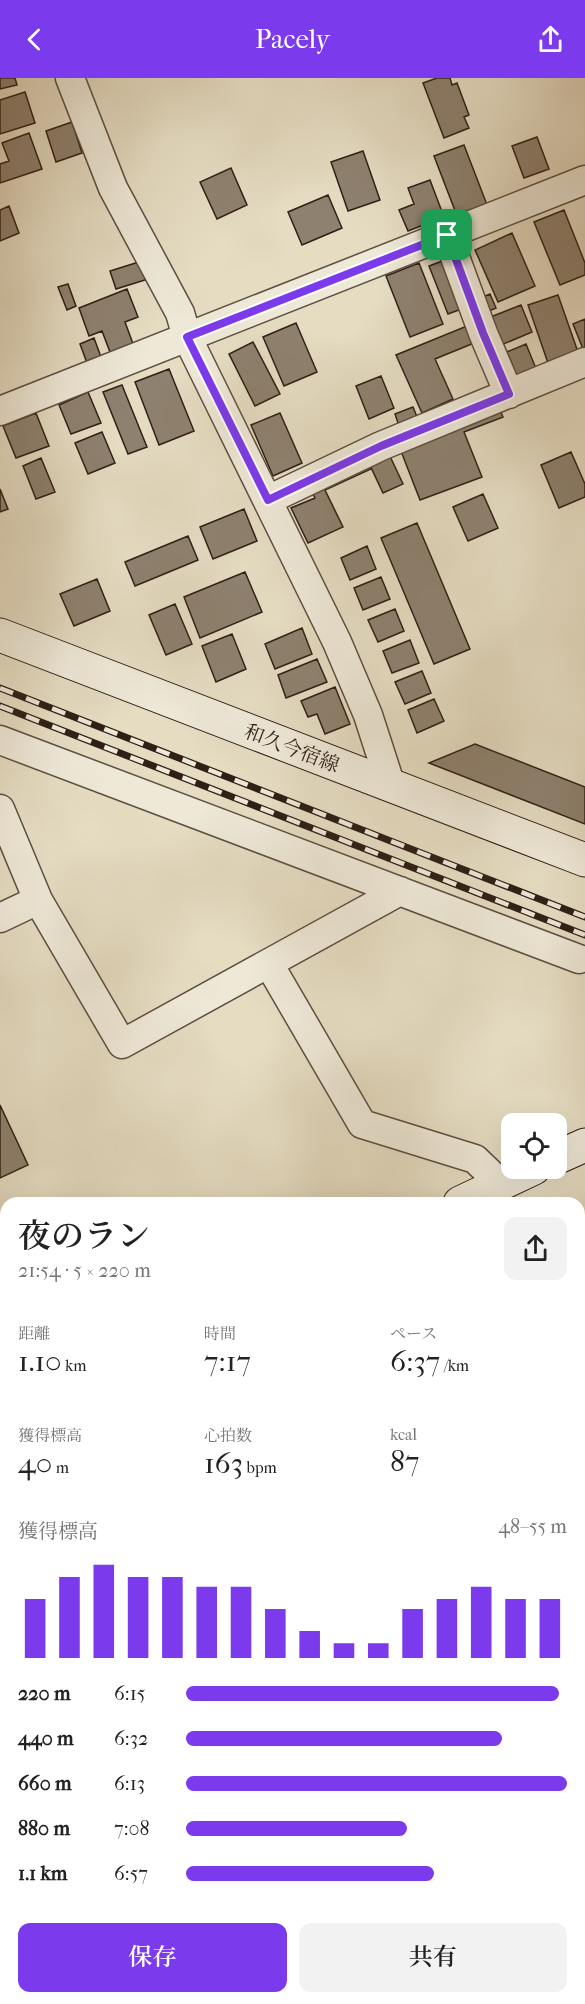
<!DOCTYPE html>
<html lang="ja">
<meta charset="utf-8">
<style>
:root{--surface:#fff;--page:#f2f2f2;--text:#222;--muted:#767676;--accent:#7c3aed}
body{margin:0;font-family:"IM FELL French Canon","Noto Serif JP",serif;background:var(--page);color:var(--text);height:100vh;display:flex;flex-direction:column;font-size:22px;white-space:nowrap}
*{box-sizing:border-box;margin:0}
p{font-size:20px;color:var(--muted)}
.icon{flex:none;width:33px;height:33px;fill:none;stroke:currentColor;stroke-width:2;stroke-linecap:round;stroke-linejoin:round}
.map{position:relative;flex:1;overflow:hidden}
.sheet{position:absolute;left:0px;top:1119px;width:585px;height:807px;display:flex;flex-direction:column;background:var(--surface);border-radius:18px 18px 0 0;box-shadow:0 6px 24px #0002}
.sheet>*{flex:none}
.fabs{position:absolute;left:501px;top:1035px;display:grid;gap:12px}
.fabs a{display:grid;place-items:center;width:66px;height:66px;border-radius:12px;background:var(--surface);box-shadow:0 6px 24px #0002;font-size:30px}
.pin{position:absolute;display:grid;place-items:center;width:51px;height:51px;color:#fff;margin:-26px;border-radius:12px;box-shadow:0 3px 9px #0006}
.round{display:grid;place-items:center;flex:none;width:63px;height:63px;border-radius:12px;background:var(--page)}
.head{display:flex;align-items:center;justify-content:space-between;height:102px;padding:0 18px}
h1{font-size:33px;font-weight:600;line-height:45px}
.figures{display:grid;grid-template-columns:repeat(3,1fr);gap:9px;height:102px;padding:6px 18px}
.figures div{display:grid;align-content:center}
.figures b{font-size:30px;font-weight:600}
.figures small{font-size:16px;font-weight:400}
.figures p{font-size:16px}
.chart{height:168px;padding:12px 18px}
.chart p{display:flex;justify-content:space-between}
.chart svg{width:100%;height:108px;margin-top:6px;stroke:var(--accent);stroke-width:6}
.primary-button{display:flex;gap:12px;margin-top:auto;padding:12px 18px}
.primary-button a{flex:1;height:69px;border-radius:12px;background:var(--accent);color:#fff;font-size:24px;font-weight:600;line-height:69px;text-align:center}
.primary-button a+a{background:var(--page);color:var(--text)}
ul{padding:0 18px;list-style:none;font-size:20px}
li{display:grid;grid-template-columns:96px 72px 1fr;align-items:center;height:45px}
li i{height:15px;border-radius:8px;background:var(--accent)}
header{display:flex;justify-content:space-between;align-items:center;height:78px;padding:0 18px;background:var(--accent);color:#fff;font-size:27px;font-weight:600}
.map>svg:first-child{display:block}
.green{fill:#c6bca5;stroke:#7a6e5e;stroke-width:1.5}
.building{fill:#8e816f;stroke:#2f1f16;stroke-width:1.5}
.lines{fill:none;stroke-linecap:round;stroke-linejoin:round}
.minor-casing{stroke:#5c4e41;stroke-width:31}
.secondary-casing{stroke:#2f1f16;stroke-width:35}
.minor{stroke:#eee8d7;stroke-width:28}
.secondary{stroke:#eee8d7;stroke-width:33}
.rail-casing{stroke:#2f1f16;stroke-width:7}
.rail{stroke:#eee8d7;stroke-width:4.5;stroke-dasharray:14;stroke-linecap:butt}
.route-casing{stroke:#fff;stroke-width:12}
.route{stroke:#7c3aed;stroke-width:8}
.labels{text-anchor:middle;stroke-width:4.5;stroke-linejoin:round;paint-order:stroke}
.street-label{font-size:20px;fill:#2f1f16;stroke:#eee8d7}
</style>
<header><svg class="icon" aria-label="back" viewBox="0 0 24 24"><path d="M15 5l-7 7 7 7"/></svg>Pacely<svg class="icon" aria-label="share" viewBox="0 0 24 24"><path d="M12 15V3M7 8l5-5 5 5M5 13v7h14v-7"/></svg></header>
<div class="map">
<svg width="585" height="1926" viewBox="0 0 585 1926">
<rect width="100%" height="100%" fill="#e5dcc2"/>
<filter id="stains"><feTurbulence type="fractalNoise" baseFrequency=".00333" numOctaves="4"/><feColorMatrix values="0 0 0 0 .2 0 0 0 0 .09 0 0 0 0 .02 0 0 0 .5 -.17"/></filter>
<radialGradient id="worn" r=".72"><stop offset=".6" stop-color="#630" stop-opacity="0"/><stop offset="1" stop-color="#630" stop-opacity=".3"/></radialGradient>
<path class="green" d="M6,1633V1920H276L272,1926H0V1634Z"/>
<path class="building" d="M0,0H15L17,7L0,11Z
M437,0H450L452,7L457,5L469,37L464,39L469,50L444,60L423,5Z
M25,14L35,45L0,56V22Z
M72,44L82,75L56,84L46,53Z
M29,55L42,91L0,105V86L9,83L2,65Z
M537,59L549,91L524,100L512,68Z
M464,67L489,132L459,143L434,78Z
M363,73L380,122L348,133L331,84Z
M231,90L247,127L217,141L200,104Z
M430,102L444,139L408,153L399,132L414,126L408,110Z
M328,117L342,150L302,167L288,134Z
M9,128L19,155L0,163V132Z
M564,132L585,185V197L560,207L534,144Z
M512,155L535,208L498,224L475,172Z
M445,182L464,230L448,236L429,188Z
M142,183L148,201L116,211L110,193Z
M419,185L443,246L410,259L386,198Z
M68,206L76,228L67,232L58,209Z
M127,211L138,239L125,244L136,274L113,282L102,253L89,258L79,230Z
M490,216L496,230L479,237L473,223Z
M558,217L578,274L548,285L528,227Z
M521,227L532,254L494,270L483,242Z
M585,241V276L573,246Z
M296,245L317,294L284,308L263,259Z
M467,248L474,265L435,281L453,321L422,335L396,277Z
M94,260L101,279L87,285L80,266Z
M253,264L280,316L255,328L229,276Z
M526,266L539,298L511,310L497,278Z
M169,291L194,353L159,367L135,304Z
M381,298L394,330L369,341L356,308Z
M122,307L147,369L128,376L103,314Z
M88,314L101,345L71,356L59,327Z
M413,329L420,346L401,354L395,336Z
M499,330L503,339L464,354L482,399L420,422L399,368Z
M36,335L49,368L16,380L3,348Z
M280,335L302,385L273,398L251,347Z
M102,354L115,385L88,396L75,365Z
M388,374L403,406L383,415L368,383Z
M571,374L585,406V419L559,430L541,387Z
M41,380L55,414L36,421L23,388Z
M366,381L371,391L325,412L343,449L308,465L291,430L315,420L309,408Z
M0,411L8,431L0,434Z
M483,416L498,450L468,463L453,429Z
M244,431L257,463L213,481L200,449Z
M417,445L470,571L434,586L381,460Z
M188,458L198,482L135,508L125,484Z
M367,468L376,491L350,502L341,480Z
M245,494L262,534L200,560L184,519Z
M381,499L390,521L363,532L354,510Z
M97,501L110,533L74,548L60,516Z
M175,526L192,566L166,577L149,537Z
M395,531L404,553L378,564L368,542Z
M302,550L312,576L275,591L265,566Z
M232,556L246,591L216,604L202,568Z
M410,562L419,585L392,595L383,573Z
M317,581L327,604L286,620L278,597Z
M422,593L431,615L405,626L395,604Z
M335,609L350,646L325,656L317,636L308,639L301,623Z
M434,621L444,643L417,655L408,632Z
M475,666L585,709V746L429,685Z
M0,1027L28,1087L0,1100Z
M6,1223V1275L0,1262V1226Z
M314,1920H339L334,1926H309Z
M341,1920H365L369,1926H344Z"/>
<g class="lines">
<defs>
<path id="minor" d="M70,0L113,110L180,235L187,259L337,564L368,637L391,708
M447,157L483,255L509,316
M0,333L585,102
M268,422L381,368L585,284
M0,662L579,881
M0,731L38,822L122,966L400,813
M0,840L38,822
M269,886L362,1046L475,1081L501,1106
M579,1425L585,1422
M579,1772L585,1767
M509,1920L512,1926"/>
<path id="secondary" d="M0,557L585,782
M556,1080L585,1067
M460,1125L534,1090
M0,1338L6,1335"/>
</defs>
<use href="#minor" class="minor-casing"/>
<use href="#secondary" class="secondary-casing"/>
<use href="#minor" class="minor"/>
<use href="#secondary" class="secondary"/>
<defs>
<path id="rail" d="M0,610L585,839
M0,628L585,857"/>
</defs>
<use href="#rail" class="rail-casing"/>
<use href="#rail" class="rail"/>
</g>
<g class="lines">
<defs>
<path id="route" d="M447,157L483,255L509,316L381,368L268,422L187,259Z"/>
</defs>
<use href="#route" class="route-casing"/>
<use href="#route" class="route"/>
</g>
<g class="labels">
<g class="street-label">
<text transform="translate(292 670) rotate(21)" y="7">和久今宿線</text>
</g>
</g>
<rect width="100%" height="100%" filter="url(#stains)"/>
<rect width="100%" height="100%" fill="url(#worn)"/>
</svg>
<div class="fabs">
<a><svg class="icon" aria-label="locate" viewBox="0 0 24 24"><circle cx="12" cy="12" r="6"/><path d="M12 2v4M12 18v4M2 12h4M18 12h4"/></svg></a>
</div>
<div class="pin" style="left:447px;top:157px;background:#1e9e55"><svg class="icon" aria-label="arrive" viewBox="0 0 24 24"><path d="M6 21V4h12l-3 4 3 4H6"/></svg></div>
<section class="sheet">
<div class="head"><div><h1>夜のラン</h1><p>21:54 · 5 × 220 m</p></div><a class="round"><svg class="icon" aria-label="share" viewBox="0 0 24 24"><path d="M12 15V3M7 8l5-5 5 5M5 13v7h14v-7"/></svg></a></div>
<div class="figures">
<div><p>距離</p><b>1.10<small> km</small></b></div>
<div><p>時間</p><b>7:17</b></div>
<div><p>ペース</p><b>6:37<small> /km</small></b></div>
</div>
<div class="figures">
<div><p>獲得標高</p><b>40<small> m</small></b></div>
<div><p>心拍数</p><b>163<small> bpm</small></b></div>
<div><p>kcal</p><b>87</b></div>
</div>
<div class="chart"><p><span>獲得標高</span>48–55 m</p>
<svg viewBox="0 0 160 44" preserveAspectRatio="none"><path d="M5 44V20M15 44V11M25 44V6M35 44V11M45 44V11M55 44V15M65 44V15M75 44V24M85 44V33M95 44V38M105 44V38M115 44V24M125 44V20M135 44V15M145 44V20M155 44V20"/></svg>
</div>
<ul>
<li><b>220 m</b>6:15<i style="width:98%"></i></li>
<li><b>440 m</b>6:32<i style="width:83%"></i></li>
<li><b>660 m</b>6:13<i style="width:100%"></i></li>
<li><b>880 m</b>7:08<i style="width:58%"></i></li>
<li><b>1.1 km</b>6:57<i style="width:65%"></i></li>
</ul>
<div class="primary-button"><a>保存</a><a>共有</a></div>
</section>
</div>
